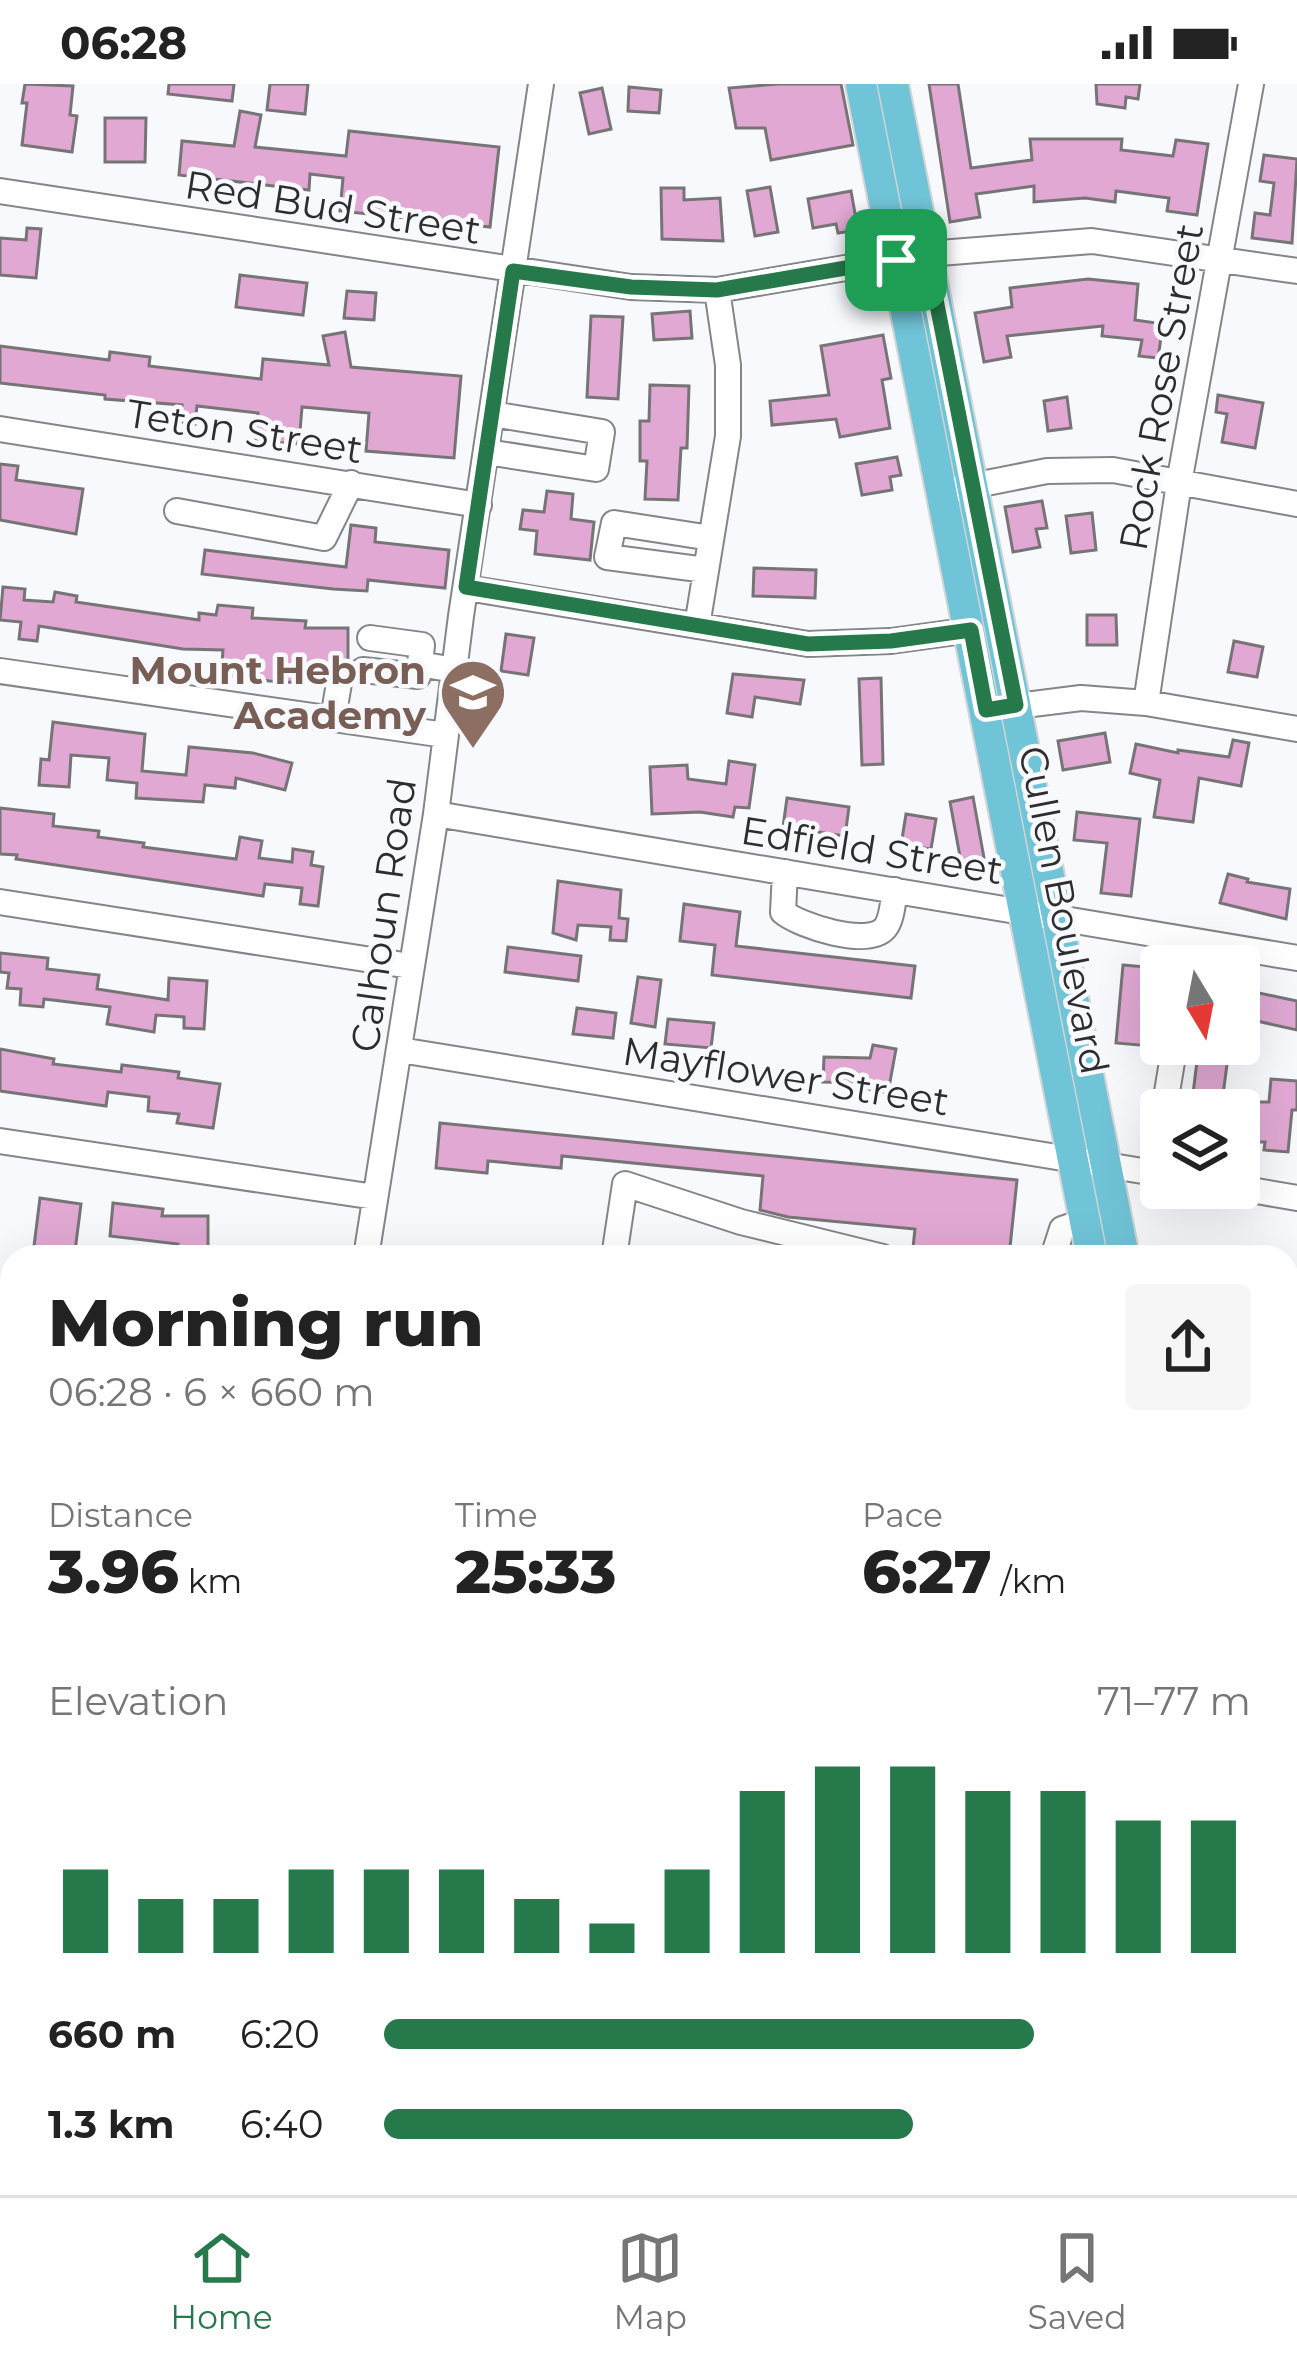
<!DOCTYPE html>
<meta charset="utf-8">
<style>
:root{--surface:#fff;--page:#f6f6f6;--text:#222;--muted:#767676;--line:#e0e0e0;--accent:#26794a}
body{margin:0;font-family:Montserrat,sans-serif;background:var(--page);color:var(--text);height:100vh;display:flex;flex-direction:column;font-size:45px;white-space:nowrap}
*{box-sizing:border-box;margin:0}
p{font-size:39px;color:var(--muted)}
.icon{flex:none;width:66px;height:66px;fill:none;stroke:currentColor;stroke-width:2;stroke-linecap:round;stroke-linejoin:round}
.map{position:relative;flex:1;overflow:hidden}
.details{position:absolute;left:0px;top:1161px;width:1299px;height:951px;display:flex;flex-direction:column;background:var(--surface);border-radius:36px 36px 0 0;box-shadow:0 12px 48px #0002}
.details>*{flex:none}
.needle{width:78px;rotate:170deg}
.tools{position:absolute;left:1140px;top:861px;display:grid;gap:24px}
.tools a{display:grid;place-items:center;width:120px;height:120px;border-radius:12px;background:var(--surface);box-shadow:0 12px 48px #0002;font-size:60px}
.pin{position:absolute;display:grid;place-items:center;width:102px;height:102px;color:#fff;margin:-51px;border-radius:24px;box-shadow:0 6px 18px #0006}
.round{display:grid;place-items:center;flex:none;width:126px;height:126px;border-radius:12px;background:var(--page)}
.headline{display:flex;align-items:center;justify-content:space-between;height:204px;padding:0 48px}
h1{font-size:66px;font-weight:800;line-height:90px}
.figures{display:grid;grid-template-columns:repeat(3,1fr);gap:18px;height:204px;padding:12px 48px}
.figures div{display:grid;align-content:center}
.figures b{font-size:60px;font-weight:800}
.figures small{font-size:33px;font-weight:400}
.figures p{font-size:33px}
.chart{height:336px;padding:24px 48px}
.chart p{display:flex;justify-content:space-between}
.chart svg{width:100%;height:216px;margin-top:12px;stroke:var(--accent);stroke-width:6}
ul{padding:0 48px;list-style:none;font-size:39px}
li{display:grid;grid-template-columns:192px 144px 1fr;align-items:center;height:90px}
li i{height:30px;border-radius:15px;background:var(--accent)}
.status{display:flex;justify-content:space-between;align-items:center;height:84px;padding:0 60px;background:var(--surface);direction:ltr}
.status svg{height:33px;fill:currentColor}
.menu{display:flex;justify-content:space-around;align-items:center;height:168px;border-top:3px solid var(--line);background:var(--surface);font-size:33px;color:var(--muted)}
.menu a{display:grid;justify-items:center;gap:6px}
.menu .on{color:var(--accent)}
.map>svg:first-child{display:block}
.building{fill:#e0a8d3;stroke:#777476;stroke-width:3}
.lines{fill:none;stroke-linecap:round;stroke-linejoin:round}
.minor-casing{stroke:#848588;stroke-width:28}
.major-casing{stroke:#d5d5d5;stroke-width:34}
.minor{stroke:#fff;stroke-width:24}
.major{stroke:#70c4d7;stroke-width:30}
.route-casing{stroke:#fff;stroke-width:24}
.route{stroke:#26794a;stroke-width:15}
.labels{text-anchor:middle;stroke-width:9;stroke-linejoin:round;paint-order:stroke}
.street-label{font-size:39px;fill:#2d2d2f;stroke:#f8f9fd}
.education-label{font-size:39px;font-weight:bold;fill:#785e54;stroke:#f8f9fd;text-anchor:end}
</style>
<div class="status"><b>06:28</b><svg viewBox="0 0 49 12"><path d="M0 12V9h3v3zM5 12V6h3v6zM10 12V3h3v9zM15 12V0h3v12zM26 1h20v11H26zM47 4h2v5h-2z"/></svg></div>
<div class="map">
<svg width="1297" height="2111" viewBox="0 0 1297 2111">
<rect width="100%" height="100%" fill="#f8f9fd"/>
<path class="building" d="M25,0L73,2L70,31L77,32L72,68L22,61L27,19H22Z
M169,0H234L232,17L168,10Z
M270,0H308L305,30L267,26Z
M778,0H841L853,61L771,76L765,44H736L729,4Z
M929,0H958L971,84L1032,76L1030,55H1122L1121,66L1173,72L1176,56L1208,60L1197,131L1167,127L1169,114L1116,107L1115,118L1085,114L1034,118V102L976,110L980,133L950,138Z
M1096,0H1140L1138,15L1126,13L1125,24L1097,20Z
M629,3L661,6L659,29L628,27Z
M602,4L611,45L589,50L580,9Z
M240,27L261,31L255,63L346,72L349,47L499,63L490,143L340,127L343,94L310,90L309,106L179,91L182,57L234,62Z
M105,34H146L145,78H105Z
M1264,71L1297,75L1292,159L1252,154L1255,129L1270,131L1274,99L1260,97Z
M770,103L778,148L755,152L747,107Z
M661,104H684V116L720,114L723,157L662,155Z
M851,107L858,146L838,149L836,140L813,144L808,115Z
M27,144L41,145L36,194L0,191V154L26,156Z
M240,191L307,199L303,231L236,223Z
M1088,195L1138,200L1135,236L1163,240L1158,274L1139,272L1142,256L1102,252L1103,242L1007,252L1011,273L984,278L975,229L1012,223L1010,204Z
M347,207L376,209L374,236L344,234Z
M690,227L692,254L654,256L652,230Z
M591,232L623,233L618,315L587,313Z
M345,248L351,283L461,292L454,374L366,367L369,329L302,323L299,360L256,357L258,329L197,322L195,340L181,338L182,321L105,315V311L0,299V262L109,276L110,268L150,273L149,282L261,295L263,275L329,281L323,252Z
M883,251L891,294L882,296L890,344L840,353L836,335L772,341L770,317L829,311L821,262Z
M650,301L689,302L687,364H681L678,416L645,415L647,377H640V337H649Z
M1218,311L1263,319L1255,364L1222,358L1227,330L1216,328Z
M1067,313L1071,344L1048,347L1044,317Z
M897,373L901,391L890,393L892,406L862,411L856,380Z
M0,380L18,382L16,396L83,405L76,450L0,436Z
M547,407L573,410L571,435L594,438L590,476L535,470L537,447L520,445L523,426L544,428Z
M1042,417L1047,444L1036,445L1040,463L1013,468L1005,423Z
M1092,429L1096,466L1071,469L1066,432Z
M351,441L376,444L375,458L449,466L445,504L368,496L367,507L333,505L202,490L205,466L346,483Z
M754,484L816,486L815,514L753,512Z
M3,503L25,505L24,516L53,518L55,508L77,512L76,518L199,536V529L216,531L218,521L253,524L252,534L306,537L305,544H348V579L335,577L326,585H302L301,599L269,597L221,590L223,566L183,565L39,542L37,557L19,555L21,538L0,536Z
M1087,531H1116L1117,561H1087Z
M506,550L534,554L528,591L501,587Z
M1234,557L1263,563L1257,593L1228,588Z
M733,590L804,596L800,620L755,613L752,633L727,629Z
M881,594L883,680L862,681L859,595Z
M53,638L145,650L142,687L186,691L189,663L253,669L292,679L285,706L236,694L235,704L205,701L203,718L136,714L137,699L107,696L109,674L71,671L69,703L39,701L41,675L49,676Z
M1105,649L1110,678L1063,686L1058,657Z
M1233,656L1249,659L1241,702L1199,694L1193,738L1154,733L1160,696L1130,689L1136,660L1178,669V666L1229,673Z
M729,677L755,681L749,724L735,723L733,733L700,728L652,730L650,683L687,681L688,695L726,700Z
M973,713L986,785L963,789L950,718Z
M787,714L849,723L845,752L783,743Z
M0,724L54,730L53,742L99,747L98,753L144,759L143,763L236,775L240,753L262,757L259,774L292,778L293,765L313,768L311,781L323,783L318,822L300,820L302,804L265,800L263,812L16,775L17,771L0,770Z
M1077,728L1140,735L1131,812L1101,809L1107,759L1074,756Z
M906,730L936,735L931,765L901,761Z
M1228,790L1248,795L1247,798L1290,805L1286,835L1220,819Z
M558,797L621,806L619,834L628,835L626,857L610,856L611,843L578,841L576,856L553,849Z
M684,820L740,828L736,862L915,882L911,914L712,891L715,861L680,857Z
M508,863L581,872L578,897L505,888Z
M0,869L48,874L47,885L99,891L97,905L168,916L169,894L207,897L204,945L184,944V933L156,931L154,948L107,940L110,923L44,915L43,923L20,921L21,905L7,904L9,889L0,888Z
M1123,881L1158,884L1150,962L1116,959Z
M638,893L661,896L655,943L631,939Z
M1245,906L1297,917V946L1239,933Z
M577,924L616,929L613,954L573,950Z
M668,935L714,939L711,964L665,960Z
M873,961L896,965L888,1009L865,1004L866,999L823,998L824,973L870,974Z
M1199,961L1229,965L1221,1026H1191Z
M0,965L54,975L53,980L121,988L122,981L179,988L178,994L220,1000L213,1044L177,1039L179,1030L148,1027L149,1013L108,1008L106,1022L0,1007Z
M1271,995L1297,997V1026H1292L1288,1068L1264,1066L1265,1058H1239V1018H1269Z
M440,1039L1017,1096L1009,1173H912L915,1145L788,1133L760,1126L763,1092L562,1072L561,1084L488,1077L487,1089L436,1084Z
M40,1114L81,1120L75,1167L34,1162Z
M113,1119L163,1125L162,1132H208V1169H178V1160L110,1152Z"/>
<g class="lines">
<defs>
<path id="minor" d="M0,107L631,203L717,206L927,170L1092,157L1297,187
M0,345L479,421
M487,368L596,385L602,348L492,330
M956,405L1047,387L1113,386L1297,420
M177,427L324,454L351,399
M706,486L607,473L614,439L711,454
M467,504L808,560L891,557L971,546
M697,542L728,352V281L717,206
M370,554L422,561L420,580
M363,586L418,592L420,580L454,586
M0,587L445,651
M1146,619L1179,399L1251,0
M986,626L1081,614L1146,619L1297,645
M333,635L340,593
M436,730L1297,874
M785,788L783,828C800,842 868,864 885,844C892,836 893,817 895,806
M0,818L410,882
M400,966L1161,1090
M1164,1026L1175,960
M0,1057L375,1113
M1154,1089L1161,1045
M1239,1104L1297,1114
M366,1173L436,730L461,532L541,0
M614,1173L625,1100L741,1138L883,1173
M1053,1173L1062,1145L1085,1137
M0,1291L12,1293
M1287,1338L1297,1339
M1287,1492L1297,1494
M0,1528L12,1530
M1287,1547L1297,1548
M1287,1600H1297
M1287,1629L1297,1681
M0,1661L12,1663
M1287,1822L1297,1823
M0,1876L12,1877
M1287,1981L1297,1979
M246,2100L248,2111
M1186,2100L1188,2111"/>
<path id="major" d="M861,0L1092,1173
M893,0L1124,1173
M1287,1997L1297,2050
M1260,2100L1261,2111"/>
</defs>
<use href="#minor" class="minor-casing"/>
<use href="#major" class="major-casing"/>
<use href="#minor" class="minor"/>
<use href="#major" class="major"/>
</g>
<g class="lines">
<defs>
<path id="route" d="M927,170L1016,621L986,626L971,546L891,557L808,560L466,503L513,187L631,203L717,206Z"/>
</defs>
<use href="#route" class="route-casing"/>
<use href="#route" class="route"/>
</g>
<defs>
<symbol id="school-pin" viewBox="-11 -11 22 30"><path d="M0 17L-7.5 6A9.5 9.5 0 1 1 7.5 6Z" fill="#8d6e63" stroke="#f8f9fd"/><path d="M0-5L7-2L0 1L-7-2ZM-4 1L0 2.5L4 1V4Q0 6-4 4Z" fill="#fff"/></symbol>
</defs>
<g fill-rule="evenodd">
<use href="#school-pin" x="435" y="570" width="76" height="104"/>
</g>
<g class="labels">
<g class="street-label">
<text transform="translate(333 123) rotate(9)" y="14">Red Bud Street</text>
<text transform="translate(1161 303) rotate(-80)" y="14">Rock Rose Street</text>
<text transform="translate(245 347) rotate(9)" y="14">Teton Street</text>
<text transform="translate(872 766) rotate(9)" y="14">Edfield Street</text>
<text transform="translate(1064 826) rotate(79)" y="14">Cullen Boulevard</text>
<text transform="translate(383 831) rotate(-82)" y="14">Calhoun Road</text>
<text transform="translate(786 992) rotate(9)" y="14">Mayflower Street</text>
</g>
<g class="education-label">
<text x="426" y="600">Mount Hebron<tspan x="426" dy="45">Academy</tspan></text>
</g>
</g>
</svg>
<div class="tools">
<a><svg class="needle" viewBox="-14 -14 28 28"><path d="M0-13l5 13h-10z" fill="#e53935"/><path d="M0 13l5-13h-10z" fill="#767676"/></svg></a>
<a><svg class="icon" aria-label="layers" viewBox="0 0 24 24"><path d="M12 4l9 5-9 5-9-5zM3 14l9 5 9-5"/></svg></a>
</div>
<div class="pin" style="left:896px;top:176px;background:#1e9e55"><svg class="icon" aria-label="arrive" viewBox="0 0 24 24"><path d="M6 21V4h12l-3 4 3 4H6"/></svg></div>
<section class="details">
<div class="headline"><div><h1>Morning run</h1><p>06:28 · 6 × 660 m</p></div><a class="round"><svg class="icon" aria-label="share" viewBox="0 0 24 24"><path d="M12 15V3M7 8l5-5 5 5M5 13v7h14v-7"/></svg></a></div>
<div class="figures">
<div><p>Distance</p><b>3.96<small> km</small></b></div>
<div><p>Time</p><b>25:33</b></div>
<div><p>Pace</p><b>6:27<small> /km</small></b></div>
</div>
<div class="chart"><p><span>Elevation</span>71–77 m</p>
<svg viewBox="0 0 160 44" preserveAspectRatio="none"><path d="M5 44V27M15 44V33M25 44V33M35 44V27M45 44V27M55 44V27M65 44V33M75 44V38M85 44V27M95 44V11M105 44V6M115 44V6M125 44V11M135 44V11M145 44V17M155 44V17"/></svg>
</div>
<ul>
<li><b>660 m</b>6:20<i style="width:75%"></i></li>
<li><b>1.3 km</b>6:40<i style="width:61%"></i></li>
</ul>
</section>
</div>
<nav class="menu">
<a class="on"><svg class="icon" aria-label="home" viewBox="0 0 24 24"><path d="M3 11l9-7 9 7M6 9v11h12V9"/></svg>Home</a>
<a><svg class="icon" aria-label="map" viewBox="0 0 24 24"><path d="M3 6l6-2 6 2 6-2v14l-6 2-6-2-6 2zM9 4v14M15 6v14"/></svg>Map</a>
<a><svg class="icon" aria-label="saved" viewBox="0 0 24 24"><path d="M7 4h10v16l-5-4-5 4z"/></svg>Saved</a>
</nav>
